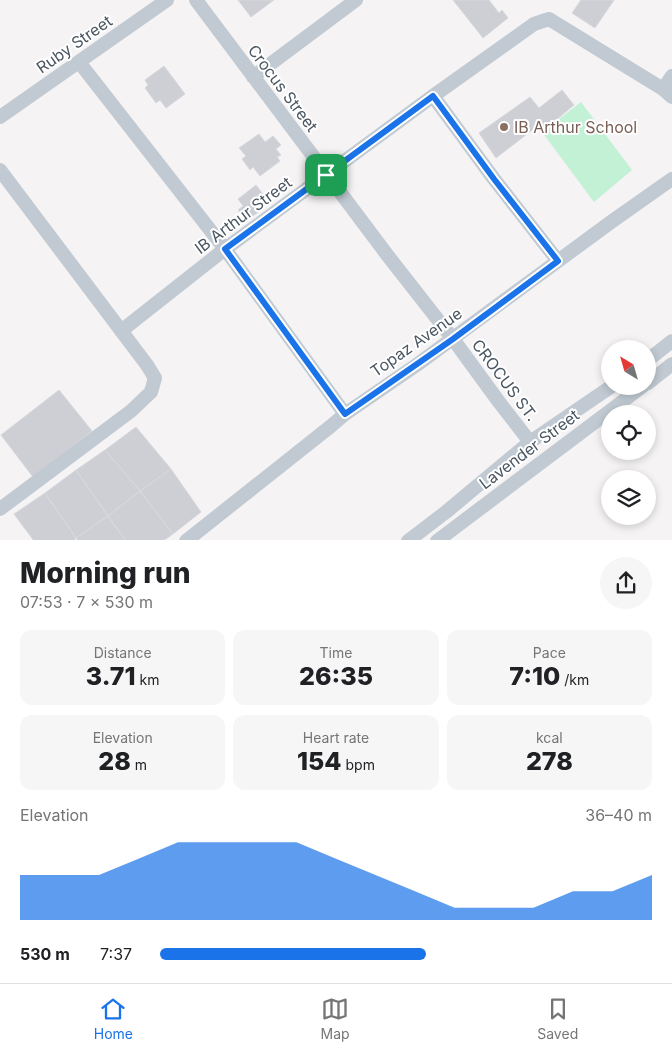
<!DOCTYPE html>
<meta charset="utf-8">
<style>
:root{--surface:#fff;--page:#f6f6f6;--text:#202124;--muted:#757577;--line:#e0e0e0;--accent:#1a73e8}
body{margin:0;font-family:Inter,sans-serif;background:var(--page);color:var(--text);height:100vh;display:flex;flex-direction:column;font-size:19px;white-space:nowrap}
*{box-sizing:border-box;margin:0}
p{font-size:16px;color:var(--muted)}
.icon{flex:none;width:28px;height:28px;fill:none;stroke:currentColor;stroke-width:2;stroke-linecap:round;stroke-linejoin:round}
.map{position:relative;height:540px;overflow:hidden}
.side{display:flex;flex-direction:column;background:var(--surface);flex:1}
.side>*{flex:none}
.needle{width:32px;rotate:323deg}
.tools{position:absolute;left:601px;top:340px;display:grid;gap:10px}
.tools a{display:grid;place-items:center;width:55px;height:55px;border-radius:50%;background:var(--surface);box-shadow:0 2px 8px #0003;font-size:25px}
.pin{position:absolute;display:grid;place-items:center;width:42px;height:42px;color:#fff;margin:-21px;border-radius:10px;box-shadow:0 2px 8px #0006}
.round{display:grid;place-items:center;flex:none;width:52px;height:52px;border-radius:26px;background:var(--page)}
.overview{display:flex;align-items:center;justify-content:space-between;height:85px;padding:0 20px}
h1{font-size:28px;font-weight:800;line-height:38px}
.stats{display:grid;grid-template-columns:repeat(3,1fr);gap:8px;height:85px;padding:5px 20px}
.stats div{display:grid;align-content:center;border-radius:12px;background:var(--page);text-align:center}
.stats b{font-size:25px;font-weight:800}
.stats small{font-size:14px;font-weight:400}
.stats p{font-size:14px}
.chart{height:140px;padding:10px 20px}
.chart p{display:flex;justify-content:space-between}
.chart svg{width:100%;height:90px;margin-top:5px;fill:var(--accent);opacity:.7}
ul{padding:0 20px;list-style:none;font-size:16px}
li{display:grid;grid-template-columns:80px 60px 1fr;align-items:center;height:38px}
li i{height:12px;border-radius:6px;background:var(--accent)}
.tabs{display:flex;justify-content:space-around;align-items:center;height:70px;border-top:1px solid var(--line);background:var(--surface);font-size:14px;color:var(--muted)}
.tabs a{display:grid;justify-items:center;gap:2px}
.tabs .current{color:var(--accent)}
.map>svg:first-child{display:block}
.green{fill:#c3f1d5}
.building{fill:#cdcfd5;stroke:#d7d9de}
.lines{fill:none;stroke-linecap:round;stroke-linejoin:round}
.minor{stroke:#c1cad2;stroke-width:14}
.route-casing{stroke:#fff;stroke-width:10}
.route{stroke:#1a73e8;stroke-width:6}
.education-dot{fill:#8d6e63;stroke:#fff;stroke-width:2}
.labels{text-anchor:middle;stroke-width:4;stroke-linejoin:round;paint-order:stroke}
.street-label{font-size:16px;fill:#4a5661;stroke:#fff}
.education-label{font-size:16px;fill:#785e54;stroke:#fff;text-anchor:start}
</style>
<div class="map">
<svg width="672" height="541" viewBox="0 0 672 541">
<rect width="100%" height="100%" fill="#f5f3f3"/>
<path class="green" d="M581,102L632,170L594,202L542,132Z"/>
<path class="building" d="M238,0H274L251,17Z
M453,0H489L499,13L502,10L508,18L483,38Z
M581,0H614L595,28L572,13Z
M164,66L185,94L166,108L160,100L156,103L145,88L148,85L145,80Z
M562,90L574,105L544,130L539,125L496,158L479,133L530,97L539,108Z
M259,134L265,142L273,136L281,145L276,149L281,155L277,157L280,161L260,176L253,167L250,170L242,159L246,156L239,148Z
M256,185L269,202L259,209L261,210L249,219L247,217L245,219L238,210L243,206L238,199Z
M59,390L92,431L33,477L1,435Z
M136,427L171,469L140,491L105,450Z
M105,450L140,491L108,516L76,470Z
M171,469L201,512L173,534L140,491Z
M76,470L108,516L76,538L45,493Z
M140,491L173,534L163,541H126L108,516Z
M45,493L76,538L73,541H34L14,514Z
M108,516L126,541H78L76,538Z"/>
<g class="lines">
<path class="minor" d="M196,0L388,256L453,339L499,402L530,442
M79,62L225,249L345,414
M253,77L356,0
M663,89L672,76
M433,96L494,179L558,261
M0,117L167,0
M0,170L147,365L155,378L151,392L131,411L0,509
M121,331L225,249L433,96L534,24L549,19L663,89L672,97
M648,360L672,341
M648,383L672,364
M186,541L331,426L345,414L418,364L611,222L672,179
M408,541L446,512L530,442L612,386
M437,541L643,386"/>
</g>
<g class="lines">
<defs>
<path id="route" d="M433,96L494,179L558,261L453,339L345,414L225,249Z"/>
</defs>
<use href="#route" class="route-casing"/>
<use href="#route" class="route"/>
</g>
<circle class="education-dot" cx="504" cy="127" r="5"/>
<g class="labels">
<g class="street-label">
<text transform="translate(74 44) rotate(-35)" y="6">Ruby Street</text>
<text transform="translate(283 88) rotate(53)" y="6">Crocus Street</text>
<text transform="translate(243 215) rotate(-37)" y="6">IB Arthur Street</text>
<text transform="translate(416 342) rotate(-35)" y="6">Topaz Avenue</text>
<text transform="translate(505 380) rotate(53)" y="6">CROCUS ST.</text>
<text transform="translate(529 449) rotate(-37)" y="6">Lavender Street</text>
</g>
<g class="education-label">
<text x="514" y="133">IB Arthur School</text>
</g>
</g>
</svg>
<div class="tools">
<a><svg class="needle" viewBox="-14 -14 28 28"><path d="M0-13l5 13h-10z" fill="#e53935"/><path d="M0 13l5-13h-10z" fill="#757577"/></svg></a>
<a><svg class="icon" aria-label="locate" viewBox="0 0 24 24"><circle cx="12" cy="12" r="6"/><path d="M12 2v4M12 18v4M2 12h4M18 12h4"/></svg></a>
<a><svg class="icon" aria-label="layers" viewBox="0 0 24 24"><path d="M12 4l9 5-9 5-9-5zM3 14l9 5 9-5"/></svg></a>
</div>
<div class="pin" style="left:326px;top:175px;background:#1e9e55"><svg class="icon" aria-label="arrive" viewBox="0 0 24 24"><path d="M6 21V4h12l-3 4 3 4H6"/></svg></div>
</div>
<section class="side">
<div class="overview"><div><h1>Morning run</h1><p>07:53 · 7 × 530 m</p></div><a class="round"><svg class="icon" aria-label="share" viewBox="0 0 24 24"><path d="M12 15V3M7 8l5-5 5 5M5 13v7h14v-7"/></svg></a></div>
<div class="stats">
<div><p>Distance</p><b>3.71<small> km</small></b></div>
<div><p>Time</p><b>26:35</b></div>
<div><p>Pace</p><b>7:10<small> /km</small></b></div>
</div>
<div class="stats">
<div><p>Elevation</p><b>28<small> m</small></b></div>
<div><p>Heart rate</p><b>154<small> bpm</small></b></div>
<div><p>kcal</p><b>278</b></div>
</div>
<div class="chart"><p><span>Elevation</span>36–40 m</p>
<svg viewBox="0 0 160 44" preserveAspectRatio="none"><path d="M0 44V22L10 22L20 22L30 14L40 6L50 6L60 6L70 6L80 14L90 22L100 30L110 38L120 38L130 38L140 30L150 30L160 22V44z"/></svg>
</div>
<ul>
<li><b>530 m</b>7:37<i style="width:54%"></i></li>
</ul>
</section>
<nav class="tabs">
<a class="current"><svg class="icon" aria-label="home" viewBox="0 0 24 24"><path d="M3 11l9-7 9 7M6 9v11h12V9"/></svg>Home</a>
<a><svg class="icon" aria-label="map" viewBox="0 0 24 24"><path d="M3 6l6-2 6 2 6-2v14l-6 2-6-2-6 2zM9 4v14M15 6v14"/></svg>Map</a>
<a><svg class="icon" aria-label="saved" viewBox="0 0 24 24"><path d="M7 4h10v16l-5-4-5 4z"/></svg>Saved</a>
</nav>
